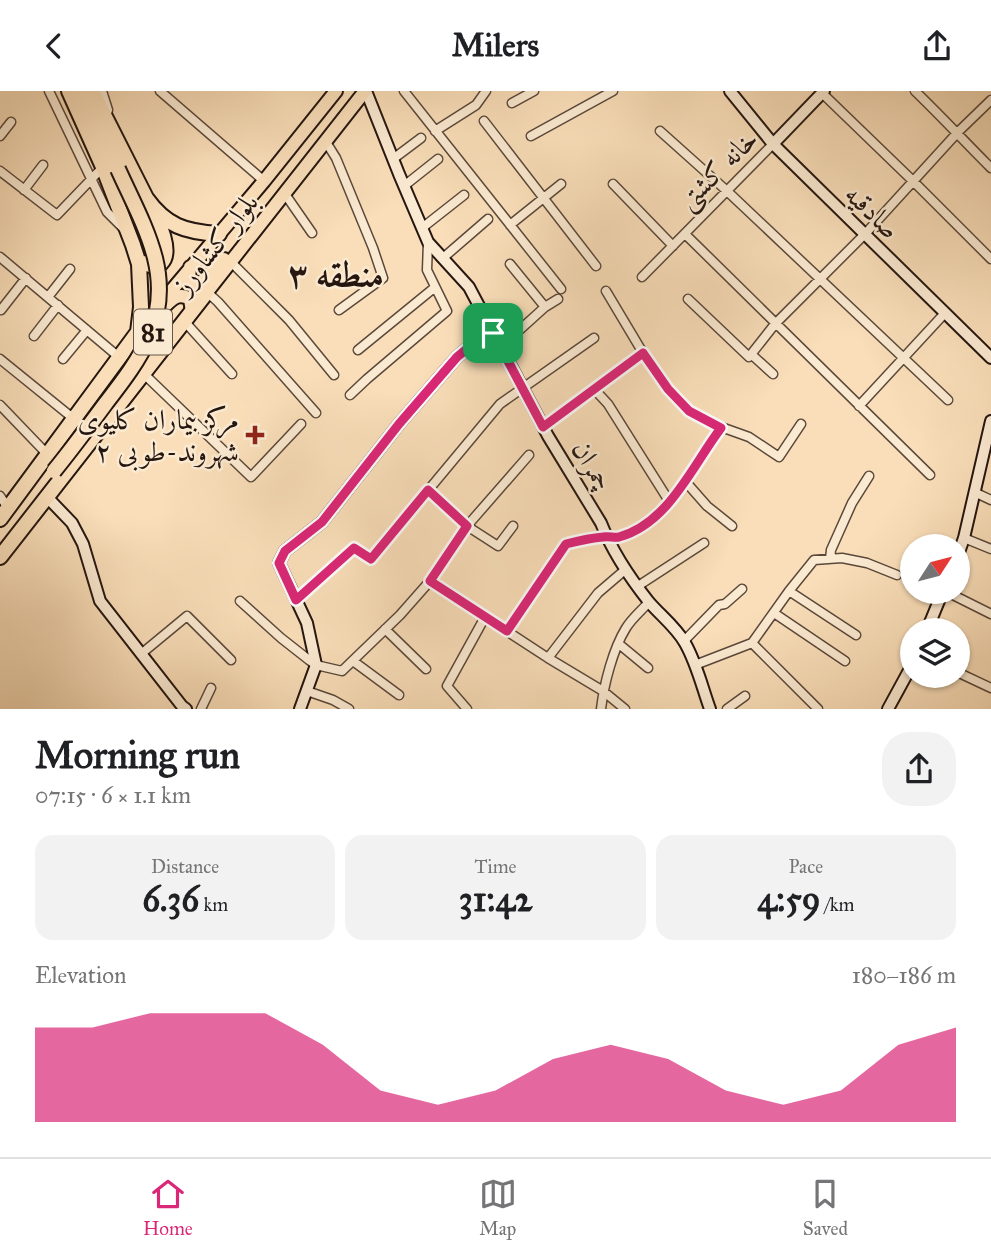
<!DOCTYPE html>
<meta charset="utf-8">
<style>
:root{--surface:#fff;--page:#f2f2f2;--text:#202124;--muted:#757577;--line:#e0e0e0;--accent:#db2777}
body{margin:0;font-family:"IM FELL Great Primer",Amiri,serif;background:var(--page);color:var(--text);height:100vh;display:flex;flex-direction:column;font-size:26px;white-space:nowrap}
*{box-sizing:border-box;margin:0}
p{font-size:23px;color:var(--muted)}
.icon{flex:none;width:38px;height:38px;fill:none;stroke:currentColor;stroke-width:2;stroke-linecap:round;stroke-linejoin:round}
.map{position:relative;height:618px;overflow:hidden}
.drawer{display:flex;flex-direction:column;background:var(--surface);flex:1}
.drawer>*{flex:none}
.needle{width:46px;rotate:54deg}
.buttons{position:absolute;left:900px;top:443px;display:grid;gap:14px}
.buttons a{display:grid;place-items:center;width:70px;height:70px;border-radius:50%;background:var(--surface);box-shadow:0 2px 5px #0004;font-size:35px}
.pin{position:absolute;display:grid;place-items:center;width:60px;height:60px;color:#fff;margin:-30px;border-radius:14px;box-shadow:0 4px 10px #0006}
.round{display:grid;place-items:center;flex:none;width:74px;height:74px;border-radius:28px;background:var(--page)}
.headline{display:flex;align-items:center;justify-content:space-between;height:119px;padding:0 35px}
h1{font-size:38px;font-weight:700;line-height:52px}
.figures{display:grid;grid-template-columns:repeat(3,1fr);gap:10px;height:119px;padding:7px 35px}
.figures div{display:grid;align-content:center;border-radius:18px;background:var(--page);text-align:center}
.figures b{font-size:35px;font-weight:700}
.figures small{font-size:19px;font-weight:400}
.figures p{font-size:19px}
.chart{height:196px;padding:14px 35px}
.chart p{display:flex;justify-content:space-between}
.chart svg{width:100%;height:126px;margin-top:7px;fill:var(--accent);opacity:.7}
header{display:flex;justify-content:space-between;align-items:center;height:91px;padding:0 35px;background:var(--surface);font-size:32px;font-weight:700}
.dock{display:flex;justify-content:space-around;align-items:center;height:98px;border-top:2px solid var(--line);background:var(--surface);font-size:19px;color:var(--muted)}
.dock a{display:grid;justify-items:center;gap:4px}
.dock .current{color:var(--accent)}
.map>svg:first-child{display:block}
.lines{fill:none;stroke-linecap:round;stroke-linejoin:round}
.street-casing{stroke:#5a483a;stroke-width:11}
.secondary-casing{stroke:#251610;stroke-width:14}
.primary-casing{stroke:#251610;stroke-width:16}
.highway-casing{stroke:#251610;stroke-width:18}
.street{stroke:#fbead2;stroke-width:8}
.secondary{stroke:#fbead2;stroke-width:10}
.primary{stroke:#f9deb9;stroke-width:12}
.highway{stroke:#f9deb9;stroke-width:14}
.highway-bridge-casing{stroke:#251610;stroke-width:18;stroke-linecap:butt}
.highway-bridge{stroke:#f9deb9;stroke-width:14}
.route-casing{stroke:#fff;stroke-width:14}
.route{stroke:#db2777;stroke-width:9}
.poi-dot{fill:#8f2418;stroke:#fbead2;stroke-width:2.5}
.labels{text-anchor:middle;stroke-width:5;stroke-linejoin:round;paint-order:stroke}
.shield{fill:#fbead2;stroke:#65564a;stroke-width:2}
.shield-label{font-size:26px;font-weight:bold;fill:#251610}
.street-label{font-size:28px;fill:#251610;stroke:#fbead2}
.poi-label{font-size:28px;fill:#251610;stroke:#fbead2;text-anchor:end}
.district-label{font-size:35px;font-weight:bold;fill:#251610;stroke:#fbead2}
</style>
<header><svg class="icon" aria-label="back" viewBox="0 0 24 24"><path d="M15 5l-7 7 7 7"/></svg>Milers<svg class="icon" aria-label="share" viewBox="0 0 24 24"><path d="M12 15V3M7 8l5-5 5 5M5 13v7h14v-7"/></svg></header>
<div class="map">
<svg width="991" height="618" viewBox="0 0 991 618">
<rect width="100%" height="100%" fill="#f9deb9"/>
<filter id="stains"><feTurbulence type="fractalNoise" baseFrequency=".00286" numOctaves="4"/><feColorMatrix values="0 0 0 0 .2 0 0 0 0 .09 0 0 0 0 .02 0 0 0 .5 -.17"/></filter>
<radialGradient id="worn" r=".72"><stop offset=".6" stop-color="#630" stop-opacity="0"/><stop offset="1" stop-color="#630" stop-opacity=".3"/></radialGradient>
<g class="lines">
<defs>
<path id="street" d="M49,0L107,121L124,138
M102,0L108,19
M160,0L264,90
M404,0L561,198
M915,0C941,25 965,51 991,77
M822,2L913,90L991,168
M512,12L534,0
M484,30L596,175
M435,40L476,14L486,0
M660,40L727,100L948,309
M0,45L11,31
M531,45L613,0
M326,51L336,67L373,157L383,187L339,219
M393,68L421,47
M0,80L57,124L103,76
M613,93L673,155
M404,95L438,68
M24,99L43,74
M285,103L312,142
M510,134L561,93
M422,137L464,104
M685,143L930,384
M0,166L120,267
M443,167L488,128
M231,171L289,229L334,284
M642,186L773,53
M207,201L218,211L316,322
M48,206L70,178
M688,208L749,266L775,233L865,143L958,41L991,9
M545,216L558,208
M1,219L26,187
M185,231L232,283
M34,245L58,214
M499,253L514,244L545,216L510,173
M358,259L434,197
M643,262L668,298L689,320L721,336L749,346L779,366L801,333
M751,263L773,283
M0,268L74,328
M63,268L87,239
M144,283L251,386L301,333
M595,299L608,313L669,410
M350,304L367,288L447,220L427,179L428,151
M0,314L48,364
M859,315L945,222
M543,336L643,262L606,200
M685,390L707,415L732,435
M974,401L991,409
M0,405L8,417
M513,435L498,455L467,435L529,364
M964,447L991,458
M830,468L831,459L852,412L869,385
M430,490L548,567L603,600L625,618
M638,495L704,452
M789,500L856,544
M945,500L991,523
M296,509L354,457L371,468L500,313L594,247
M240,510L281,547L309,569L316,574L342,580L400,524L430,490L467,435L428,399
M774,522L845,570
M385,538L426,578
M507,540L566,452C578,450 591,447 603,446C609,445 614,447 619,446C669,432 692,375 721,336
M684,550L719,514L725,513L742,498
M752,552L818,618
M619,553L648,577
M141,563L187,525L231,569
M548,567L598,502L626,478
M353,570L399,604
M695,574L752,552L789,500L814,469L842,467L867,472L897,484
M957,581L991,597
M307,600L333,609L349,618
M201,618L211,597
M467,618L447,595L485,526
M601,618C604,593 613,558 626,537C632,527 642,519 649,511
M727,618L745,605"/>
<path id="secondary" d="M366,0L399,83L428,151L469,196L548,345L601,432C612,460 630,487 649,511C660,524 676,536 685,552C697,573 702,596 710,618
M730,0L773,53L991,267
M773,53L824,0
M47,406L72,432L83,453L100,510L182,615L186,618
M957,467L964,447L991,330
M927,539L943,500
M300,618L316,574L307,532L279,472L285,460L322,431L399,333L457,266L468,257L493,242
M888,618L912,574"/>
<path id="primary" d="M190,176L189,188L195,193H200L224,168
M207,201L365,0
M166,214C174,206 180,202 190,208L192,221
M155,219L264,90L336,0"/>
<path id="highway" d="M81,0L118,78
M92,0L146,107C166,135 185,141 219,143
M146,172C151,175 156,177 161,172C173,161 158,130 152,119
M0,428L138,241L141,216L139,173L133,154L103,76L69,0
M0,466L207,201"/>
</defs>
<use href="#street" class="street-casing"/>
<use href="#secondary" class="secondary-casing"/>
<use href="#primary" class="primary-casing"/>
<use href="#highway" class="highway-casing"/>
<use href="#street" class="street"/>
<use href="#secondary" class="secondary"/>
<use href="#primary" class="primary"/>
<use href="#highway" class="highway"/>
<defs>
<path id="highway-bridge" d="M54,380C72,358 89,335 106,312C141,267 170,228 155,167C147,136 131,107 118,78"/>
</defs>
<use href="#highway-bridge" class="highway-bridge-casing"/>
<use href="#highway-bridge" class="highway-bridge"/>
</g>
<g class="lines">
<defs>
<path id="route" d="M493,242L543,336L643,262L668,298L689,320L721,337C692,375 669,432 619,446C614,447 609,445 603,446C591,447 578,450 566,453L507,540L430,490L467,435L428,399L371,468L354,457L296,509L279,472L285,460L322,431L399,333L457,266L468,257Z"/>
</defs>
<use href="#route" class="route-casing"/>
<use href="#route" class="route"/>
</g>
<path class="poi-dot" d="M251.5 333.5h7v7h7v7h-7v7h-7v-7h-7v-7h7z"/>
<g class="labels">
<rect class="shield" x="134" y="218.5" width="38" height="45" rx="5"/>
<g class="shield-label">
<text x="153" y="250">81</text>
</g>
<g class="street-label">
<text transform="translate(717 78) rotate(-45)" y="10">خانه کشتی</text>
<text transform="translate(873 120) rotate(44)" y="10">صادقیه</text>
<text transform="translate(215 152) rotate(-52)" y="10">بلوار کشاورز</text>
<text transform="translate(593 374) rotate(59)" y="10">چمران</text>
</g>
<g class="poi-label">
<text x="239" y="338">مرکز بیماران کلیوی<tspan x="239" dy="32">شهروند-طوبی ۲</tspan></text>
</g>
<g class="district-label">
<text x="336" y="195">منطقه ۳</text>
</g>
</g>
<rect width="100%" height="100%" filter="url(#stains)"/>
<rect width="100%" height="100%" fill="url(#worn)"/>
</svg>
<div class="buttons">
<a><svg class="needle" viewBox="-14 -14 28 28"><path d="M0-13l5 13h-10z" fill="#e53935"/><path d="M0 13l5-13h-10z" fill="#757577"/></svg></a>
<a><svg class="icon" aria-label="layers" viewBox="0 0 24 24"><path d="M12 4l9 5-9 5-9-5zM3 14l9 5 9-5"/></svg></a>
</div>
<div class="pin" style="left:493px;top:242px;background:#1e9e55"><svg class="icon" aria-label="arrive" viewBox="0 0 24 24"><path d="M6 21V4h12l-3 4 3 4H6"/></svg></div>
</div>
<section class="drawer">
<div class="headline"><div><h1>Morning run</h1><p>07:15 · 6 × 1.1 km</p></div><a class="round"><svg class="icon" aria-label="share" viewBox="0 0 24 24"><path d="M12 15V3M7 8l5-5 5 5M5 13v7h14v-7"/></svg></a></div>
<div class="figures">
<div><p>Distance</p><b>6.36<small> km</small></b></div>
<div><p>Time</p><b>31:42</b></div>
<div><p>Pace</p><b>4:59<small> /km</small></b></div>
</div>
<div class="chart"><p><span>Elevation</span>180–186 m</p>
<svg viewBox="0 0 160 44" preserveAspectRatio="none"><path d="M0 44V11L10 11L20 6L30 6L40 6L50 17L60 33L70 38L80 33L90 22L100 17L110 22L120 33L130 38L140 33L150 17L160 11V44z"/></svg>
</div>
</section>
<nav class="dock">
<a class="current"><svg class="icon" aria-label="home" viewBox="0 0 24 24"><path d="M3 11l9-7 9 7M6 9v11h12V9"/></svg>Home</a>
<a><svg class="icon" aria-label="map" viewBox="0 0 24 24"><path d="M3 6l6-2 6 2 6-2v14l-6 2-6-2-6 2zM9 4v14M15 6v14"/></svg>Map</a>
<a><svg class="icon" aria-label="saved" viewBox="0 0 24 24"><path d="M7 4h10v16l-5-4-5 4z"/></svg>Saved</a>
</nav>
